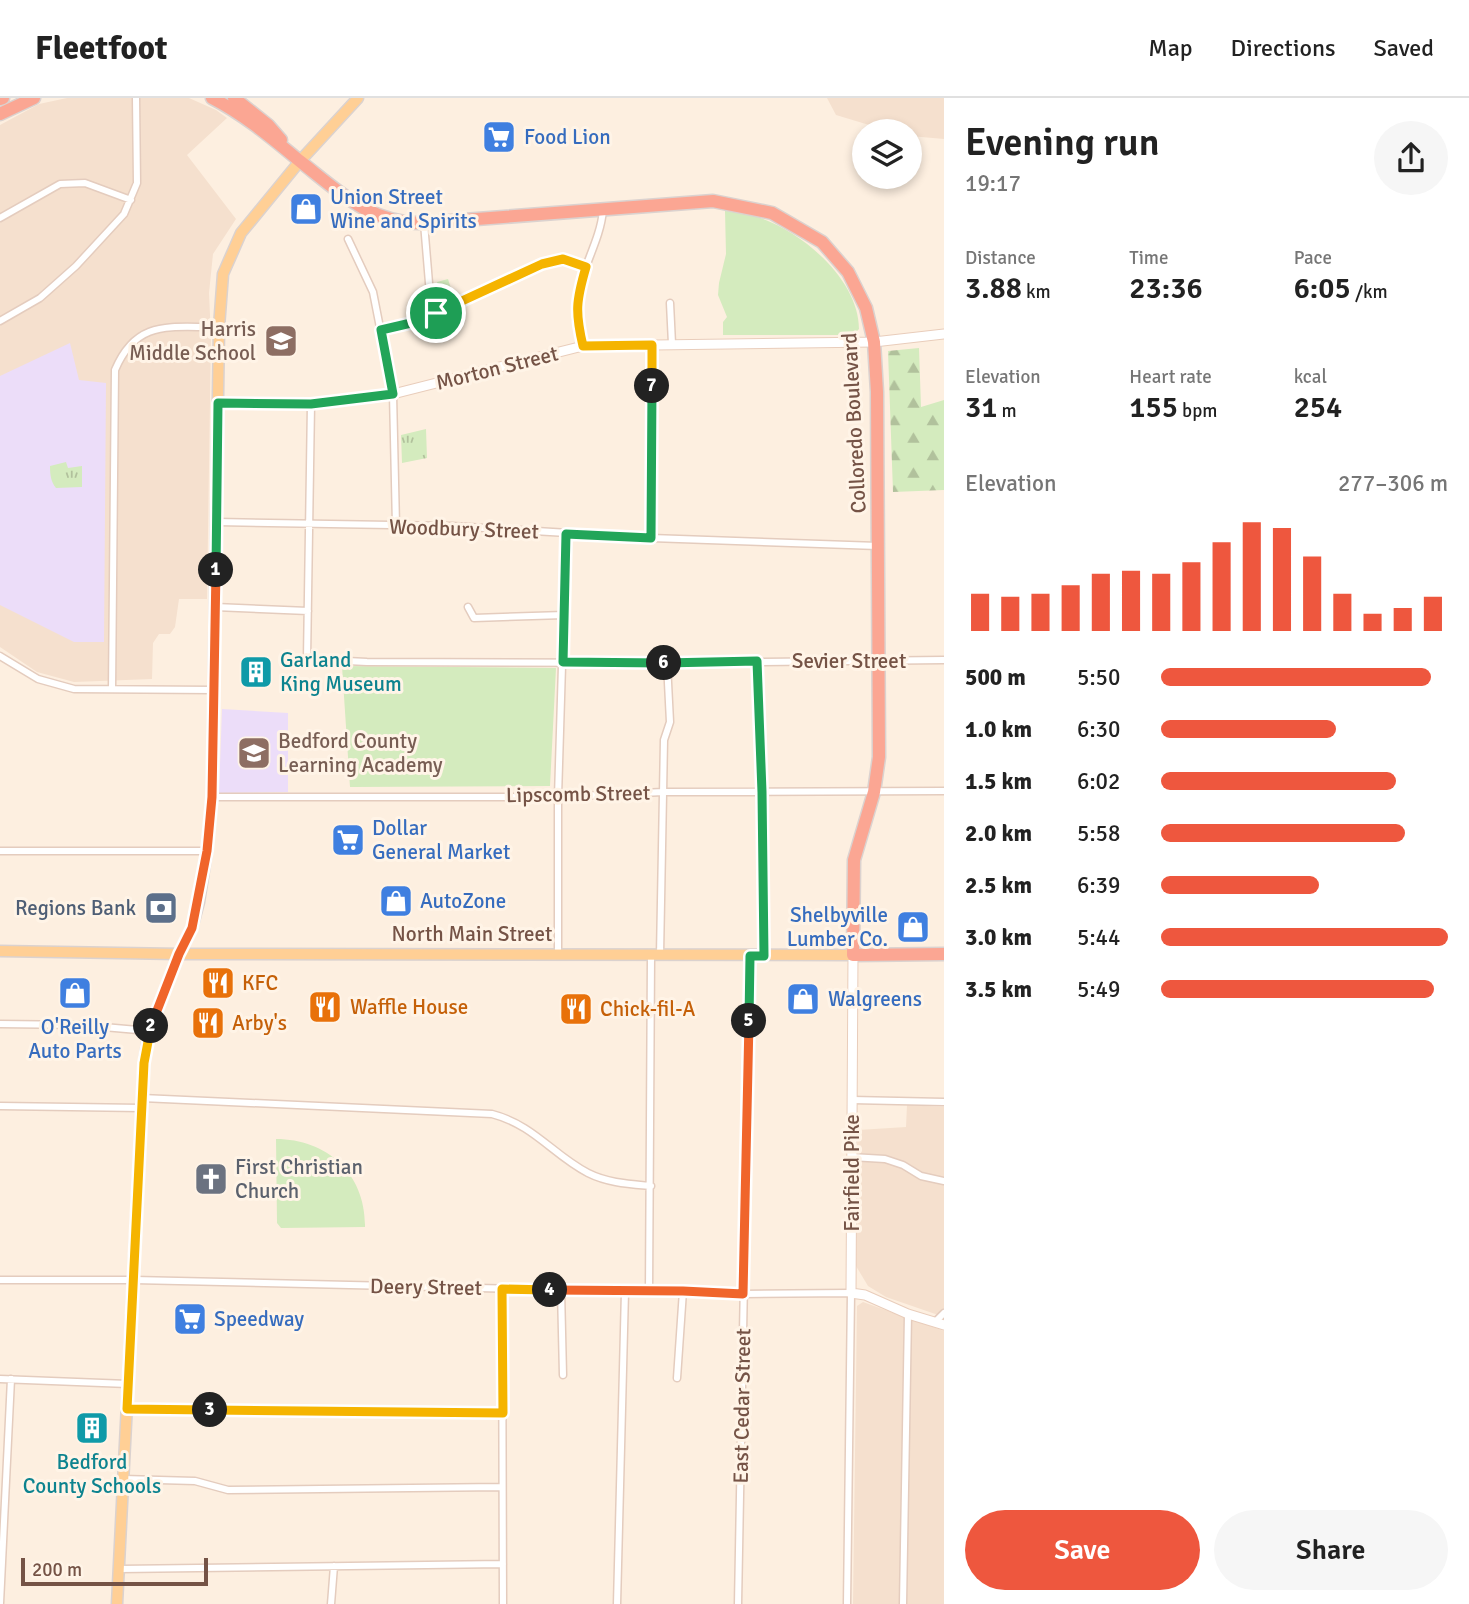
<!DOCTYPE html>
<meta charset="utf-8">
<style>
:root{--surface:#fff;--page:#f6f6f6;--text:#222;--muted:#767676;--line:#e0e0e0;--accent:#ee573e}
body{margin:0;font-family:Signika,sans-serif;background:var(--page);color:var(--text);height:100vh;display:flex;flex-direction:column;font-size:26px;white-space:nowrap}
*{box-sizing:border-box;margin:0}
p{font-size:23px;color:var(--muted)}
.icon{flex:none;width:38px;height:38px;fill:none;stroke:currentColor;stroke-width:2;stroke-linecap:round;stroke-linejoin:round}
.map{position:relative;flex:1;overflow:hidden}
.side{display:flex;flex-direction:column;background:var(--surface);width:525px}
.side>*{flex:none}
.buttons{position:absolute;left:852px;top:21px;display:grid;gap:14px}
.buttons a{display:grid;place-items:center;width:70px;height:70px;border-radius:50%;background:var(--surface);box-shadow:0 4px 10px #0003;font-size:35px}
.scale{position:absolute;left:21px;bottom:18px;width:187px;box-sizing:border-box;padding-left:7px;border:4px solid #755346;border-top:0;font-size:19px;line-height:24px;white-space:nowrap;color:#755346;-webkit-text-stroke:5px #fff4e7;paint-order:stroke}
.pin{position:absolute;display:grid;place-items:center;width:60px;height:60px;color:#fff;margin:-30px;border:4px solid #fff;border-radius:50%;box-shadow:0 2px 7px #0007}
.km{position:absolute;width:35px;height:35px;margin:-18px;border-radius:50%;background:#222;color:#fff;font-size:19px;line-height:35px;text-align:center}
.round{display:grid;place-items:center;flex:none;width:74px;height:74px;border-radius:37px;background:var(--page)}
.summary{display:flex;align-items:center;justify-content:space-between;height:119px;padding:0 21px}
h1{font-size:38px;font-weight:600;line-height:52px}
.metrics{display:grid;grid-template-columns:repeat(3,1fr);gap:10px;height:119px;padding:7px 21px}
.metrics div{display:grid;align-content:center}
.metrics b{font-size:30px;font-weight:600}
.metrics small{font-size:19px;font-weight:400}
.metrics p{font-size:19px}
.chart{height:196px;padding:14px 21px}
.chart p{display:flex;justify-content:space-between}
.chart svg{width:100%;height:126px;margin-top:7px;stroke:var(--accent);stroke-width:6}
.action{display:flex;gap:14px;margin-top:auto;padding:14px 21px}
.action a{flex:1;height:80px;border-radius:42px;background:var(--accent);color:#fff;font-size:28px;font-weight:600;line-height:80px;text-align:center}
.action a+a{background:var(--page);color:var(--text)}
ul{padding:0 21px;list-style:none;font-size:23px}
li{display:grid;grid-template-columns:112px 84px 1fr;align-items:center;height:52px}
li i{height:18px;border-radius:9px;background:var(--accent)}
header{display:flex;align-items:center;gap:42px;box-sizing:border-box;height:98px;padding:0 35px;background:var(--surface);border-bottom:2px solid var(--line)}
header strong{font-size:33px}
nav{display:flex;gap:38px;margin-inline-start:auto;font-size:24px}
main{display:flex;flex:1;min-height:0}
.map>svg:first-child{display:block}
.residential{fill:#f5e0ce}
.education{fill:#ecddf9}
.green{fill:#d4ebbe}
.forest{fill:url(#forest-firs)}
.park{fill:url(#park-tufts)}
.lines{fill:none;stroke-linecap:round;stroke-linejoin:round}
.street-casing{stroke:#e4ccbe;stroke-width:9}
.secondary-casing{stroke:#e9cdbb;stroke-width:11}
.primary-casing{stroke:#dbd2cf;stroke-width:13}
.highway-casing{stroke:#dbd2cf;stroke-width:15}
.street{stroke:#fff;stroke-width:6}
.secondary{stroke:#fff;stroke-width:9}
.primary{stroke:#ffcf95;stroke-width:10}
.highway{stroke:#fba693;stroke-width:12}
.split-1-casing{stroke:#fff;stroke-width:14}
.split-2-casing{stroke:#fff;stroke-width:14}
.split-3-casing{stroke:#fff;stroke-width:14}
.split-4-casing{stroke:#fff;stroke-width:14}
.split-5-casing{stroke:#fff;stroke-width:14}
.split-6-casing{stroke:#fff;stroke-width:14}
.split-7-casing{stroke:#fff;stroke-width:14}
.split-8-casing{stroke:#fff;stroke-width:14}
.split-1{stroke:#22a559;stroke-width:9}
.split-2{stroke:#f0652b;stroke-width:9}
.split-3{stroke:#f5b400;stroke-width:9}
.split-4{stroke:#f5b400;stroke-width:9}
.split-5{stroke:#f0652b;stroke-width:9}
.split-6{stroke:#22a559;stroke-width:9}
.split-7{stroke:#22a559;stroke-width:9}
.split-8{stroke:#f5b400;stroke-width:9}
.labels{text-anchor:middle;stroke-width:6;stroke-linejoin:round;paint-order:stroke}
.shop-label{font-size:21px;fill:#366cbe;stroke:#fff4e7;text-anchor:start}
.education-label{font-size:21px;fill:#785e54;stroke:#fff4e7;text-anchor:end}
.street-label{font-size:21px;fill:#755346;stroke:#fff4e7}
.culture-label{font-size:21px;fill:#0d838f;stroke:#fff4e7;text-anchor:start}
.service-label{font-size:21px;fill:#4e5e75;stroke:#fff4e7;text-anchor:end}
.food-label{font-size:21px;fill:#c56008;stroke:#fff4e7;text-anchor:start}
.worship-label{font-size:21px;fill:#5b616d;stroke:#fff4e7;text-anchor:start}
</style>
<header>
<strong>Fleetfoot</strong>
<nav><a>Map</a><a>Directions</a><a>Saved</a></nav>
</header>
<main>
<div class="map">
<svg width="944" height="1506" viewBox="0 0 944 1506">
<defs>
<pattern id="forest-firs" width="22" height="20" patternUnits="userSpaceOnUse" patternTransform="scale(1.75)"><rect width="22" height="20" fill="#d4ebbe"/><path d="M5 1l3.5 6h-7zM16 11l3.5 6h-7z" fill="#b1c19c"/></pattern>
<pattern id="park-tufts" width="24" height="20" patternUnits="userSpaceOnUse" patternTransform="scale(1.75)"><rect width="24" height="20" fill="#d4ebbe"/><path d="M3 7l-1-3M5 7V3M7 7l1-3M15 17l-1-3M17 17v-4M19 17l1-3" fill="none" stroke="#b1c19c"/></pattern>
</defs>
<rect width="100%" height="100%" fill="#fdefe0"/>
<path class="residential" d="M67,0H189L216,12L227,20L187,57L236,121L213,156L209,195L211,239L207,501H179L175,529L170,536H159L153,545L152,581L74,584L37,574L0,549V27L39,6Z
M827,0H944V41L910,38V33H889L836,17Z
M907,1007L944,1009V1219L886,1199L868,1188L856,1168L858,1032L906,1029Z
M863,1204L944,1233V1506H853L857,1208Z"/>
<path class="education" d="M70,245L79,282L106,285L104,544H74L0,507V278Z
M222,611L288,615V694L219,695Z"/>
<path class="green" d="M725,113C779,113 859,173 859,231L853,237H723V224L727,219L718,197L719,185L726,156Z
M448,181L453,197L442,201L437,184Z
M342,568L556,570L550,688L350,689Z
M276,1041C327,1041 366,1076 365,1129L281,1130L277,1125Z"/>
<path class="forest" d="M919,250L921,309L944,302V392L893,394L888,253Z"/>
<path class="park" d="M426,331L427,360L402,365L401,337Z
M66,364L68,370L82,368V389L56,390C51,384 50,377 50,368Z"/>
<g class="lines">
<defs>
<path id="street" d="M0,120L60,86L85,85L131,102
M424,125L430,197
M348,141L373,194L393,296L396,428
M670,205L672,246
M0,223L40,200L76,168L124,116L137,85L136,0
M381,231L396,229L436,215L542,166L563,161L586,169
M583,248C581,239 578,230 576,221C572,183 600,149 603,112
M311,306L307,561L367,564L667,565L944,562
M217,424L452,428L651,440L878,448
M651,440L652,248
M215,509L308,513
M468,509L474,520L564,517
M0,558L38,581L74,591L214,592
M757,563L762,694L764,858
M112,591L115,272C137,220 171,230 219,229
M212,699H558L663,694L944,693
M0,753H207
M558,855V699L566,436
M660,857L664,642L670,624L667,565
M0,926L81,927L149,933
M142,1000L492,1016C534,1027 553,1057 588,1075C608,1085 629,1086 651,1088
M852,1002L944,1004
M0,1008L142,1010
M851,1059L885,1061L903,1067L921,1078L944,1083
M0,1182H134L743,1196L851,1195L847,1506
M502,1191L503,1506
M561,1192L563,1277
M649,1194L651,858
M935,1224L944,1215
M677,1280L683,1193
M0,1281L128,1286
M126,1311L504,1315
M123,1381L195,1383L228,1392L501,1389
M120,1471L503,1466
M0,1505L11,1281
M331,1506L334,1468
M617,1506L625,1193
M738,1506L750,858
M903,1506L908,1216"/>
<path id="secondary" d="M218,305L311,306L393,296L583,248L874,244L944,236
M853,857L851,1195L865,1197L908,1216L944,1227"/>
<path id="primary" d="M0,853L179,856L853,857
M117,1506L144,965L149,933L179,856L192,830L199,804L207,753L212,699L219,229L223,176L241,135L300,63L358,0"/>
<path id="highway" d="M212,0C245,17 273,41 301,64C339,94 372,127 424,125L713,103L772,115L822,144L848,174L866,210L874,244L877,294L879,659L874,694L854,762L853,857L944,856
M234,0L268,27L281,42
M0,1L3,0
M0,16L34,0"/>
</defs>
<use href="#street" class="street-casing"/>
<use href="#secondary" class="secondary-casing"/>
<use href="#primary" class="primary-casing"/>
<use href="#highway" class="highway-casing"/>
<use href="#street" class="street"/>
<use href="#secondary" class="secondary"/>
<use href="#primary" class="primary"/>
<use href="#highway" class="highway"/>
</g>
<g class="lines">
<defs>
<path id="split-1" d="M216,472L218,305L311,306L393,296L381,232L411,225L436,215"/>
<path id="split-2" d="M151,928L179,856L192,830L207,753L212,699L216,472"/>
<path id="split-3" d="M151,928L144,965L127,1311L210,1312"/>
<path id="split-4" d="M210,1312L503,1315L502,1191L550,1192"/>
<path id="split-5" d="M550,1192L683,1193L743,1196L749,923"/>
<path id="split-6" d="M664,565L757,563L762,694L764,858H750L749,923"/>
<path id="split-7" d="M652,288L651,440L566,436L563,564L664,565"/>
<path id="split-8" d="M436,215L542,166L563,161L586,169C576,203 575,214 583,248L652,247V288"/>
</defs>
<use href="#split-1" class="split-1-casing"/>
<use href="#split-2" class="split-2-casing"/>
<use href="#split-3" class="split-3-casing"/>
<use href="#split-4" class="split-4-casing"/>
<use href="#split-5" class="split-5-casing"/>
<use href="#split-6" class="split-6-casing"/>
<use href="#split-7" class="split-7-casing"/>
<use href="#split-8" class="split-8-casing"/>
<use href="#split-1" class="split-1"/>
<use href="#split-2" class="split-2"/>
<use href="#split-3" class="split-3"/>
<use href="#split-4" class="split-4"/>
<use href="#split-5" class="split-5"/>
<use href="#split-6" class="split-6"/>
<use href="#split-7" class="split-7"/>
<use href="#split-8" class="split-8"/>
</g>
<defs>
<symbol id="supermarket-square" viewBox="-11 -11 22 22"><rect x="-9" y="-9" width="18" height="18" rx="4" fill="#3f7fe0" stroke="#fff4e7"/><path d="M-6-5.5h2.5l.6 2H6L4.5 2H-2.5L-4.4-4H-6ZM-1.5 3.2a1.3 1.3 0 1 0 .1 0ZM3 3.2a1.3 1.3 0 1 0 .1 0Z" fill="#fff"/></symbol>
<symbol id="shop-square" viewBox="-11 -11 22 22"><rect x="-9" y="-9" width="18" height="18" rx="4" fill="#3f7fe0" stroke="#fff4e7"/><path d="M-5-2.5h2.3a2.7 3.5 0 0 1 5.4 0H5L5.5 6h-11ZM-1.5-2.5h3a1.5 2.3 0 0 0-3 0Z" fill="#fff"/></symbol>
<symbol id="school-square" viewBox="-11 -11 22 22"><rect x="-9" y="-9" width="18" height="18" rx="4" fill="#8d6e63" stroke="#fff4e7"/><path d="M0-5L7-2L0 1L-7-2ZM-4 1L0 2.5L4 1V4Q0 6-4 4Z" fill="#fff"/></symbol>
<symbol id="building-square" viewBox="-11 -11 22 22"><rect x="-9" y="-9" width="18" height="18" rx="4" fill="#0f9aa8" stroke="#fff4e7"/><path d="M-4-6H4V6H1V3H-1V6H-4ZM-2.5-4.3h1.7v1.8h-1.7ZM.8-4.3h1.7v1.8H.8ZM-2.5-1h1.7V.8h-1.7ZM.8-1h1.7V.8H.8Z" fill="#fff"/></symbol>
<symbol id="bank-square" viewBox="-11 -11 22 22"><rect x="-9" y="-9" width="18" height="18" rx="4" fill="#5c6f8a" stroke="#fff4e7"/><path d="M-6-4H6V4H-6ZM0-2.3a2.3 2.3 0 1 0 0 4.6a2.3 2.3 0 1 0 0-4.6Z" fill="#fff"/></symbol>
<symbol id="restaurant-square" viewBox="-11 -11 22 22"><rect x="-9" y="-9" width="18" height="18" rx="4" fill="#e8710a" stroke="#fff4e7"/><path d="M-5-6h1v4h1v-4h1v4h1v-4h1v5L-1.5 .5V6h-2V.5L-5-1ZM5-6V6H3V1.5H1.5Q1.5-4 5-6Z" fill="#fff"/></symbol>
<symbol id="church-square" viewBox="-11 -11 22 22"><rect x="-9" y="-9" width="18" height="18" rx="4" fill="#6b7280" stroke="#fff4e7"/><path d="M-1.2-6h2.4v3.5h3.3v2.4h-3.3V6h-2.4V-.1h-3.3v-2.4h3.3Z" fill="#fff"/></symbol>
</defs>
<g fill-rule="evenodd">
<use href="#supermarket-square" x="480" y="20" width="38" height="38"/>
<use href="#shop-square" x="287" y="92" width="38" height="38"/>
<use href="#school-square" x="262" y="224" width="38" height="38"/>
<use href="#building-square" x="237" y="555" width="38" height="38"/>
<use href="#school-square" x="235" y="636" width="38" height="38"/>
<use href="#supermarket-square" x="329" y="723" width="38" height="38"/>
<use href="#shop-square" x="377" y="784" width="38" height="38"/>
<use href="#bank-square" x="142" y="791" width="38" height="38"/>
<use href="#shop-square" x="894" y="810" width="38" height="38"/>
<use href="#restaurant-square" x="199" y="866" width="38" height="38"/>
<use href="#shop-square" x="56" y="876" width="38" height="38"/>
<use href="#shop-square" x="784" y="882" width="38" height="38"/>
<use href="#restaurant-square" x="306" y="890" width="38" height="38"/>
<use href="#restaurant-square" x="557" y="892" width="38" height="38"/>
<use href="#restaurant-square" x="189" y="906" width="38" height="38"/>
<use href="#church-square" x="192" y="1062" width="38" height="38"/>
<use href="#supermarket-square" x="171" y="1202" width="38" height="38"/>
<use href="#building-square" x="73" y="1311" width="38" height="38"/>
</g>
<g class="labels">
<g class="shop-label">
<text x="524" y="46">Food Lion</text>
<text x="330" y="106">Union Street<tspan x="330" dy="24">Wine and Spirits</tspan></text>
<text x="372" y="737">Dollar<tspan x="372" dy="24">General Market</tspan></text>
<text x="420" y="810">AutoZone</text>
<text x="888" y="824" text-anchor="end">Shelbyville<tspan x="888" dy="24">Lumber Co.</tspan></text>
<text x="828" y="908">Walgreens</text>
<text x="75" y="936" text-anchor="middle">O'Reilly<tspan x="75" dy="24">Auto Parts</tspan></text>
<text x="214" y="1228">Speedway</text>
</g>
<g class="education-label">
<text x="256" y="238">Harris<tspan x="256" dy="24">Middle School</tspan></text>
<text x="278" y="650" text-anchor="start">Bedford County<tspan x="278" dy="24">Learning Academy</tspan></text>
</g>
<g class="street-label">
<text transform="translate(497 270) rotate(-14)" y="7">Morton Street</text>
<text transform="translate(854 325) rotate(-93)" y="7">Colloredo Boulevard</text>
<text transform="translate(464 431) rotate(2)" y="7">Woodbury Street</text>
<text x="849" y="570">Sevier Street</text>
<text transform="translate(578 696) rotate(-1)" y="7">Lipscomb Street</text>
<text x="472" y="843">North Main Street</text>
<text transform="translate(852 1075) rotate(-90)" y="7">Fairfield Pike</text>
<text transform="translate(426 1189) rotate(1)" y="7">Deery Street</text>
<text transform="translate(742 1308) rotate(-89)" y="7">East Cedar Street</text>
</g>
<g class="culture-label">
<text x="280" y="569">Garland<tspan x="280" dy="24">King Museum</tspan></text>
<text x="92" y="1371" text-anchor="middle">Bedford<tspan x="92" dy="24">County Schools</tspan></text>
</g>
<g class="service-label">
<text x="136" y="817">Regions Bank</text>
</g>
<g class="food-label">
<text x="242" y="892">KFC</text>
<text x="350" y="916">Waffle House</text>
<text x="600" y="918">Chick-fil-A</text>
<text x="232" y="932">Arby's</text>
</g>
<g class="worship-label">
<text x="235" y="1076">First Christian<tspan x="235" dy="24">Church</tspan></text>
</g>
</g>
</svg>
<div class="buttons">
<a><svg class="icon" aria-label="layers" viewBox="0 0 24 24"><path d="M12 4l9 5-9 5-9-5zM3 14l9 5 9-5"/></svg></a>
</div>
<div class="scale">200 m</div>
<div class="pin" style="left:436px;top:215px;background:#1e9e55"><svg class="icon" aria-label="arrive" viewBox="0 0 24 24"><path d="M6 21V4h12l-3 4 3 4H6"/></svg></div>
<b class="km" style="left:216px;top:472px">1</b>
<b class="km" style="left:151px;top:928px">2</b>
<b class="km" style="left:210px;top:1312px">3</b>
<b class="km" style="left:550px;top:1192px">4</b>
<b class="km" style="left:749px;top:923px">5</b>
<b class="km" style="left:664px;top:565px">6</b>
<b class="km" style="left:652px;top:288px">7</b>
</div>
<section class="side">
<div class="summary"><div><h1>Evening run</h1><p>19:17</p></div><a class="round"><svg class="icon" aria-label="share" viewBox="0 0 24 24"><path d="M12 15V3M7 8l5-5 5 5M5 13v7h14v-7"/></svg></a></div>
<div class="metrics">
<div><p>Distance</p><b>3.88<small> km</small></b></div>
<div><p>Time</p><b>23:36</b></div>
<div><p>Pace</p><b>6:05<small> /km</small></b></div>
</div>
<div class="metrics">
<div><p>Elevation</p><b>31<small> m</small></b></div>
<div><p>Heart rate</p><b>155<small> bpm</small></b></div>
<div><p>kcal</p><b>254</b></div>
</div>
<div class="chart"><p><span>Elevation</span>277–306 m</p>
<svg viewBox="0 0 160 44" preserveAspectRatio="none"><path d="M5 44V31M15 44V32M25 44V31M35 44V28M45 44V24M55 44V23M65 44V24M75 44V20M85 44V13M95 44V6M105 44V8M115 44V18M125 44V31M135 44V38M145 44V36M155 44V32"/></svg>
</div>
<ul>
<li><b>500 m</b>5:50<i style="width:94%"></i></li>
<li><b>1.0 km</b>6:30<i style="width:61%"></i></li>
<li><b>1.5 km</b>6:02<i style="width:82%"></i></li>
<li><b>2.0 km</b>5:58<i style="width:85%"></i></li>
<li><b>2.5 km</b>6:39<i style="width:55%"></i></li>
<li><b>3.0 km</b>5:44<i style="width:100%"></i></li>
<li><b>3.5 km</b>5:49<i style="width:95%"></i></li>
</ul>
<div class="action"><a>Save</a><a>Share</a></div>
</section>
</main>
